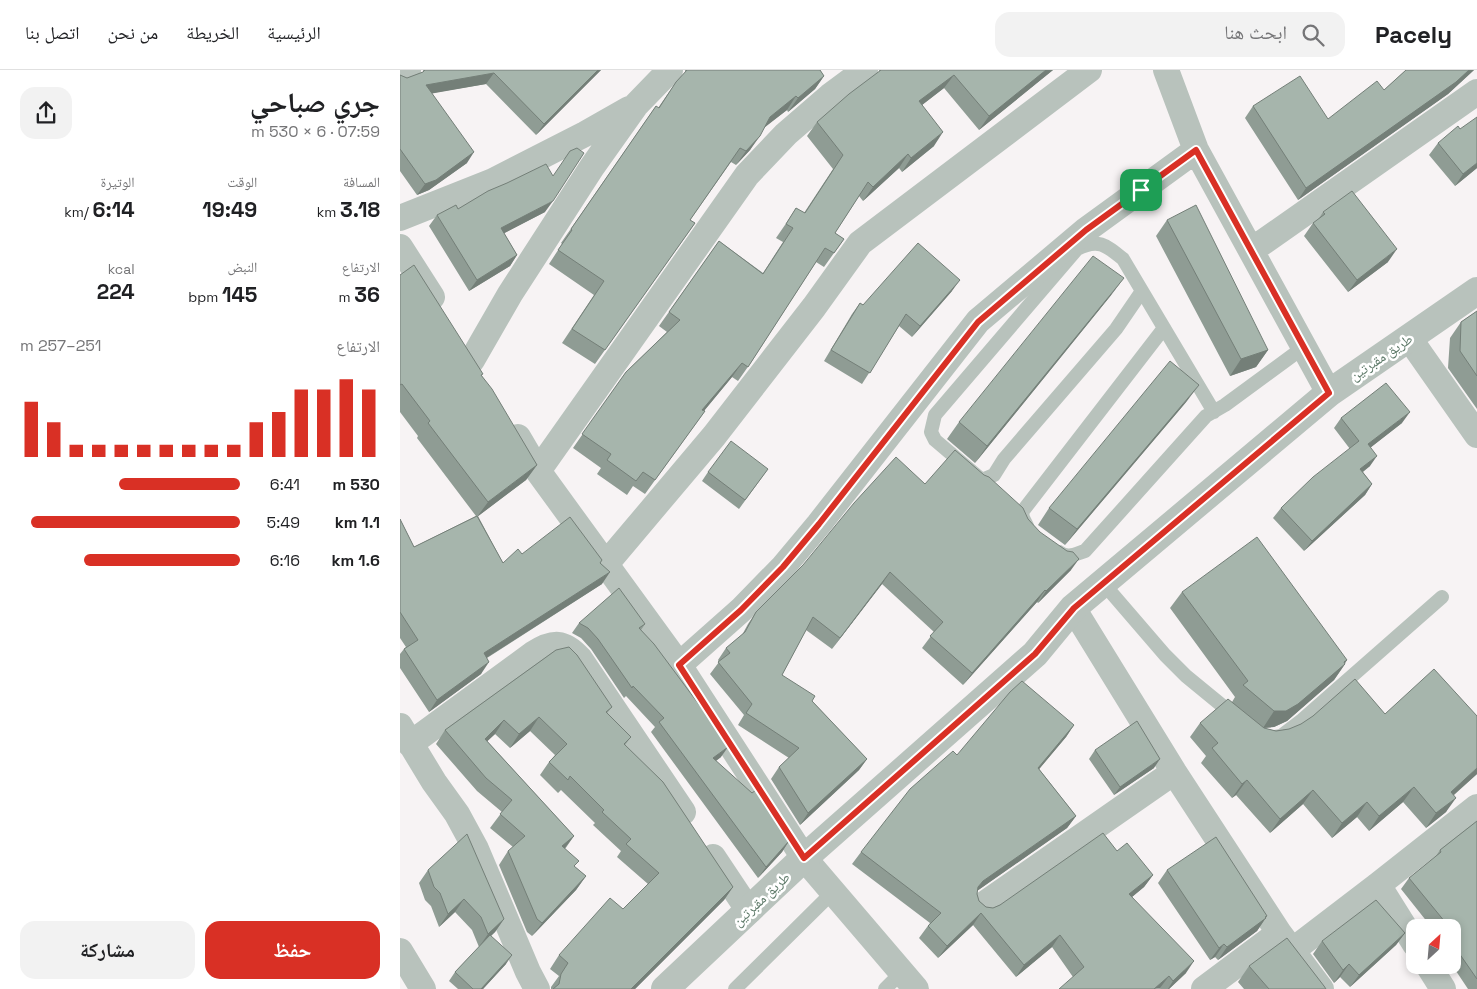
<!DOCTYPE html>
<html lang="ar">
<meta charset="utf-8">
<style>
:root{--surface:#fff;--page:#f2f2f2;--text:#202124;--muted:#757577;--line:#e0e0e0;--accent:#d93025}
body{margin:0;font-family:"Space Grotesk","Noto Naskh Arabic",sans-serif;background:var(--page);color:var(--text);direction:rtl;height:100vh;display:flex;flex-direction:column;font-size:19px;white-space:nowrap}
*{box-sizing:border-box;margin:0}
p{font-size:16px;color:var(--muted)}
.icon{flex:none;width:28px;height:28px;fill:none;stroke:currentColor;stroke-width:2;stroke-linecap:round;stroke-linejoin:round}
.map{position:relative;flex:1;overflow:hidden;direction:ltr}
.sheet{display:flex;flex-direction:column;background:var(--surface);width:400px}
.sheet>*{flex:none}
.needle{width:32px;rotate:26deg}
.controls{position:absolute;left:1006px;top:849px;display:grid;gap:10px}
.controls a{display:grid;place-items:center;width:55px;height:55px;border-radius:10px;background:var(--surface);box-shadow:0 2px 8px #0003;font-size:25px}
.pin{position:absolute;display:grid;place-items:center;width:42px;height:42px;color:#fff;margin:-21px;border-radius:10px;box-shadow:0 2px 8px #0006}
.round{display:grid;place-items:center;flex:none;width:52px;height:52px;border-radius:15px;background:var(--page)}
.overview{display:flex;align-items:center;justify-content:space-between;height:85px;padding:0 20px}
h1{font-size:28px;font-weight:700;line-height:38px}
.metrics{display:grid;grid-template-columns:repeat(3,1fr);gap:8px;height:85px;padding:5px 20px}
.metrics div{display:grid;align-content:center}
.metrics b{font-size:21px;font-weight:700}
.metrics small{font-size:14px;font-weight:400}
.metrics p{font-size:14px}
.chart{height:140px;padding:10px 20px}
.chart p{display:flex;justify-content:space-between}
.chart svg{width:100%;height:90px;margin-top:5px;stroke:var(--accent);stroke-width:6}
.cta{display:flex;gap:10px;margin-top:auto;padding:10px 20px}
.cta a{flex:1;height:58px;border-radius:15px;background:var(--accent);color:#fff;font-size:20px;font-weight:700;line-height:58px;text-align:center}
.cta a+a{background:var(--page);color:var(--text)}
ul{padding:0 20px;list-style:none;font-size:16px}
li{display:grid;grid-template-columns:80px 60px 1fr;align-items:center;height:38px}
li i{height:12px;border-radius:6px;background:var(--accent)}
header{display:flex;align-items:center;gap:30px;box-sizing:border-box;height:70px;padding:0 25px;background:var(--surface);border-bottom:1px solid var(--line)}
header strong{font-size:24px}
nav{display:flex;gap:28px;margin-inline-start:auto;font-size:18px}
.search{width:350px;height:45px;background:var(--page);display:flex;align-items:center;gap:12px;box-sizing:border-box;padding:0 18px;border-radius:15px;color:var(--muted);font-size:19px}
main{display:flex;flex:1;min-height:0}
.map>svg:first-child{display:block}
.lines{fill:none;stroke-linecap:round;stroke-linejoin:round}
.service{stroke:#b8c2bc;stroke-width:14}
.minor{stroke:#b8c2bc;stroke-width:26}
.tertiary{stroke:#b8c2bc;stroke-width:28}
.wall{fill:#8f9c94}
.shaded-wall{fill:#747f78}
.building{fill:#a6b5ac;stroke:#747f78}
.route-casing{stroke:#fff;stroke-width:10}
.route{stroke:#d93025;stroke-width:6}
.labels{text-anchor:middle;stroke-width:5;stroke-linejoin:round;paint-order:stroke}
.street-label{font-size:14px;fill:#5d7968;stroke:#fff}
</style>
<header>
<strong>Pacely</strong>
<div class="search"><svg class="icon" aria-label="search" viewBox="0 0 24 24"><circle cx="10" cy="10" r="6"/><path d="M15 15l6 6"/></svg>ابحث هنا</div>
<nav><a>الرئيسية</a><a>الخريطة</a><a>من نحن</a><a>اتصل بنا</a></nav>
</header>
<main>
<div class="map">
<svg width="1077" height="919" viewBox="0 0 1077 919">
<rect width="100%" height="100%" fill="#f7f3f4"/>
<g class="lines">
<path class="service" d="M742,221L716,259L604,389L594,405L582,410L535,370L531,362L535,345L677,179C698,168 706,175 723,189L814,342
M627,456L623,448L622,442L764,258
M659,482C668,489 675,484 685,481L806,346L825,335L904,277
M703,513L765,585L786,606L836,647
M875,667L881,666L902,650L1042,527
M335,919L433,822
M485,919L502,902"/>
<path class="minor" d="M766,0L796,80L929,323
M0,4L8,0
M0,148L93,111L185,64L229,39
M0,177L32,227
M852,180L1077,22
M1009,268L1077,365
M72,290L110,224L192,97L236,35L270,0
M118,367L138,401L279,595L404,788L516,919
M138,401L347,105L386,64L430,26L465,0
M206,494L314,366L414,237L460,173L689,0
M673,538L774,702L879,863L921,919
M279,595L341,540L383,497L419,454L578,251L686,160L796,80
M0,656L34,712L57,744L76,779L128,902L137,919
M10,674L133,584C153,571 164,571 180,589L283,742
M313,787L349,841
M978,815L1015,874
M583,835L774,702
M893,880L978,815L1077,737
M0,881L23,919
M1028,895L1043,919
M804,919L879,863"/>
<path class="tertiary" d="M265,919L404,788L635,584L673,538L929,323L1077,221"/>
</g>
<path class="wall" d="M23,0H201L136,65L86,14L32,23L67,93L29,120L17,125L0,101V5L7,8L23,2Z
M285,0H420L424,6L415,19L388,42L387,40L364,57L350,80L336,95L331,92L290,150L295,153L195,294L162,273L194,225L149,194L162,174L161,173L256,36L258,38L276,12L285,3Z
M479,0H653L579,60L544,18L522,35L534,76L502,102L499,98L463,131L459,126L435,163L444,169L424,197L416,192L352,291L338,311L332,307L304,341H305L245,424L233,416L227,425L197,404L201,398L173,378L226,302L267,262L259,256L319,171L363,203L383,172L376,168L387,152L396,138L404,143L433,99L407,66L417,52L479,2Z
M1006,0H1074L1048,24L898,130L845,48L853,36L928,49L984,20Z
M1060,59L1077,98L1055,116L1029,85L1038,73Z
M58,139L145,142L104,163L117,185L110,196L69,221L29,156L37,145Z
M923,142L988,192L948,222L904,166L913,153L918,150Z
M767,150L868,280L856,297L830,306L756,166Z
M0,205L81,305L137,395L126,410L78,446L103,493L122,484L200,493L202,514L87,588L81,604L29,642L0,598V584L4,579L6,577L0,568V449L14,477L76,446L17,368L18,366L0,342Z
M552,221L512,267L499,256L462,314L424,291L452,244L460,233L463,235Z
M712,224L575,393L547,369L559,352Z
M1077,241V339L1048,298L1050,268L1061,252Z
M787,331L665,475L638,455L649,438Z
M941,348L1002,353L971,377L970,396L963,402L972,414L965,425L904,481L873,448L881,438L950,379L934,358Z
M368,399L339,439L302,411L308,402Z
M525,414L628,449L671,500L638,533L637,532L563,615L522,578L534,562L482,514L432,579L406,560L382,605L412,631L467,689L459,700L400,755L371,709L379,697L389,688L338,655L344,645L310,604L319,592L318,590L326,578L342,565L348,554L356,542Z
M782,522L947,590L945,593V594L934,610L887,651L874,657L863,658H864L876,661L889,659L985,644L1077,704L1054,725L1046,742L1026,758L1003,732L969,761L957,747L932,768L903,734L870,763L836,725L832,728L801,693L806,686L790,667L800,653L832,632L835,627L770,538Z
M179,553L245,554L241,560L321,687L316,691L389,771L382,782L358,808L251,662L255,657L226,626L224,628L191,579L181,568L172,563Z
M156,580L212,637L207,643L231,667L225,675L333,817L324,830L235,919H151V917L159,906L150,899L159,885L223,839L248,814L217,787L221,781L193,755L195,753L161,720L158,723L140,705L149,692L155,685L130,661L110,678L95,664L87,671L174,766L165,779L175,797L186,806L176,820L132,866L127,862L99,795L108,781L113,777L90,758L102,742L77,721L36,674L45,660Z
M674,655L666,667L639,699L676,746L667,758L577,821V824L579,831L586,837L593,838L717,781L753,805L744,817L732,827L786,903L769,919H761L673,907L652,877L616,907L573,855L538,888L519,868L530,853L452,794L461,782L557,685Z
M695,680L754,698L714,725L689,689Z
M1077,751V919H1068L1052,895V858H1032L1001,819L1009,808L1036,786L1040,780Z
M28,800L104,849L95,862L91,866L106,894L83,919H58L49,911L55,902L79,877L72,860L55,842L39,857L31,836L25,830L19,813Z
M767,800L867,846L857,861L818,890L815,887L810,890L758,813Z
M1005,863L996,875L950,917L940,907L934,913L913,884L922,871Z
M849,896L926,919H844L838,912Z"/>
<path class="shaded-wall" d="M198,0H201L136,65L144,54Z
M646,0H653L579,60L589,46Z
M1069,0H1074L1048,24L898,130L906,118Z
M94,3L86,14L18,26L26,15Z
M554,5L544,18L509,45L519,31Z
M424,6L415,19L388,42L398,28Z
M396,26L387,40L360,61L370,47Z
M543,62L534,76L502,102L511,88Z
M360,66L350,80L336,95L346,81Z
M74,82L67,93L29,120L17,125L25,114Z
M508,84L499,98L463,131L473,117Z
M1077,93V98L1055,116L1063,104Z
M153,131L145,142L93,169L101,158Z
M997,179L988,192L948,222L957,210Z
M117,185L110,196L69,221L77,210Z
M724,208L712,224L575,393L587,376Z
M560,210L552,221L512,267L520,256Z
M868,280L856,297L830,306L841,289Z
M342,293L332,307L293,354L302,340Z
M799,315L787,331L665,475L677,459Z
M1010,342L1002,353L961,385L968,374Z
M977,386L970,396L953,409L960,399Z
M137,395L126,410L77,447L88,432Z
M972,414L965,425L904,481L912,471Z
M679,489L671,500L638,533L646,521Z
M210,502L202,514L75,595L84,583Z
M490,502L482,514L432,579L440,568Z
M645,520L637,532L563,615L572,603Z
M947,590L943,596L945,594L934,610L887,651L874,657L863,658L874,641Z
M89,592L81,604L29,642L37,630Z
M139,647L130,661L110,678L119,664Z
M104,650L95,664L76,682L85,669Z
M674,655L666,667L630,710L638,698Z
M328,677L321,687L306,698L313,688Z
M467,689L459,700L400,755L408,743Z
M760,689L754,698L714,725L720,717Z
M1077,698V704L1041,736L1051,722Z
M847,710L836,725L832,728L842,714Z
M1014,717L1003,732L969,761L979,746Z
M913,720L903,734L870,763L880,749Z
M1056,728L1046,742L1026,758L1036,743Z
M967,732L957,747L932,768L942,753Z
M676,746L667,758L574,823L569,829L583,811Z
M174,766L164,779L162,776Z
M389,771L382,782L358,808L366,797Z
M753,805L744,817L721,836L729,824Z
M186,806L176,820L132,866L142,853Z
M333,817L324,830L235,919H231Z
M64,829L55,842L39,857L48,844Z
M581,843L573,855L538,888L547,876Z
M867,846L857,861L818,890L827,877Z
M104,849L95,862L79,877L88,864Z
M1005,863L996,875L950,917L959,905Z
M660,865L652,877L616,907L624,895Z
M824,874L815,887L810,890L819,878Z
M112,885L106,894L83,919H81Z
M794,891L786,903L769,919H768L773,911Z
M949,894L940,907L934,913L943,900Z
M769,906L760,918L754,919Z"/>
<path class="building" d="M25,0H198L144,54L94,3L26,15L74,82L36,110L25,114L0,79V5L7,8L23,2Z
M287,0H420L424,6L398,28L396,26L370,47L360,66L346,81L340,78L290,150L295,153L205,280L172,259L204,211L158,180L172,160L171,159L256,36L259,38L276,12Z
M481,0H646L589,46L554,5L519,31L543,62L511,88L508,84L473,117L468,112L435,163L444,169L434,183L425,178L348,297L342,293L302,340L305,341L255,410L243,402L236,411L207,390L211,384L182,364L226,302L280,250L269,242L319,171L363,204L393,158L386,154L396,138L405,143L443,85L417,52L449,24Z
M1006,0H1069L1056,12L906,118L853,36L900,6L928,49L977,11L984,20Z
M1077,47V93L1063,104L1038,73L1058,56L1060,59Z
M177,78L184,83L153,131L101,158L117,185L77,210L37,145L56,135L58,139L88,121L107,113L146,94L153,106L170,81Z
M952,121L997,179L957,210L913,153L925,144L923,142Z
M796,135L868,280L841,289L767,150Z
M518,173L560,210L520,256L506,244L470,303L431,280L460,233L463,235Z
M693,186L724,208L587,376L559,352Z
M14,195L83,304L81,305L92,319L137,395L88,432L28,353L30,351L2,314L0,315V205Z
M1077,241V306L1060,281L1061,252Z
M770,291L799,315L677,459L649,438Z
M986,313L1010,342L968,374L977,386L960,399L972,414L912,471L881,438L913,407L959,371L941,348Z
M331,371L368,399L345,430L308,402Z
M555,380L584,405L589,407L623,438L628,449L640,462L667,481L673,482L679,489L646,521L645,520L572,603L530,566L543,552L490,502L440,568L413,547L382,605L415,626L412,631L467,689L408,743L379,697L399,678L346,643L352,634L318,592L330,583L326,578L345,562L356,542L403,495L454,433L496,387L525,414Z
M77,446L103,493L118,479L122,484L170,447L202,490L200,493L210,502L84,583L89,592L37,630L4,579L18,570L0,542V449L14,477Z
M857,467L947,590L944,592L945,594L898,634L886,641H874L843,615L848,611L782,522Z
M219,518L245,554L239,558L254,574L312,652L328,677L313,688L352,723L356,720L389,771L366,797L259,652L264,648L233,616L232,618L198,569L188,558L179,553Z
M169,577L177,585L212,637L206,642L231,667L224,674L263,712L333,817L231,919H153L159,914L161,904L168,893L159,885L210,828L223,839L259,803L226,774L231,769L202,742L204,740L170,706L168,710L149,692L167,674L139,647L119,664L104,650L85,669L174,766L162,776L179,791L174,796L186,806L142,853L137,849L108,781L125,766L100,744L112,730L86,708L45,660L156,580Z
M1034,599L1077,646V698L1051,722L1056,728L1036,743L1014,717L979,746L967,732L942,753L913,720L880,749L847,710L842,714L812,678L818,673L800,653L828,629L864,658L876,661L889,659L901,654L913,646L955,609L985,644Z
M622,611L674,655L638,698L676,746L583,811L578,817L577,824L579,831L586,837L593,838L600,835L703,763L717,781L727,773L753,805L729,824L794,891L773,911L769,906L754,919H659L684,897L660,865L624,895L581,843L547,876L528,856L541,843L461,782L510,719L553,681L557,685L610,622Z
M737,651L760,689L720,717L695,680Z
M1077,751V909L1052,873V863L1054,862L1052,861V858H1050L1009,808L1041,782L1040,780Z
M67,764L104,849L88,864L81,847L64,829L48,844L40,823L34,817L28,800Z
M816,767L867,846L865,847L866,848L827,877L824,874L819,878L767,800Z
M976,830L1005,863L959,905L949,894L943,900L922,871Z
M90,865L112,885L81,919H73L55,902Z
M887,868L924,916L926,919H869L849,896Z"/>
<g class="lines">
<defs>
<path id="route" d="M796,80L929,323L674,538L635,584L404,788L279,595L341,540L383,497L419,454L578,252L686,160Z"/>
</defs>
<use href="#route" class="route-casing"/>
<use href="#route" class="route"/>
</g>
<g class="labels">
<g class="street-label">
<text transform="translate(981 287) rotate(-34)" y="5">طريق مقبرتين</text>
<text transform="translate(361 829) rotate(-43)" y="5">طريق مقبرتين</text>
</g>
</g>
</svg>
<div class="controls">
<a><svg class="needle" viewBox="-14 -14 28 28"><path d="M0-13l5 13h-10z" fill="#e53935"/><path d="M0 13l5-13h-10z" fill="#757577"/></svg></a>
</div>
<div class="pin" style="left:741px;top:120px;background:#1e9e55"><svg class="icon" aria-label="arrive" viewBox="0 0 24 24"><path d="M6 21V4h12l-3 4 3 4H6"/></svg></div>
</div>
<section class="sheet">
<div class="overview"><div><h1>جري صباحي</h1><p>07:59 · 6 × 530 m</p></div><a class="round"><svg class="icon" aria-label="share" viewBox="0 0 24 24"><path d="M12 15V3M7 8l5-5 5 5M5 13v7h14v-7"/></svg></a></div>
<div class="metrics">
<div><p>المسافة</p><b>3.18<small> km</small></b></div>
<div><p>الوقت</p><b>19:49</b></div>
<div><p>الوتيرة</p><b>6:14<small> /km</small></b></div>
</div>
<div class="metrics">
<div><p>الارتفاع</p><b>36<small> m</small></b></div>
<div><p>النبض</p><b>145<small> bpm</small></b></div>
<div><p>kcal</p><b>224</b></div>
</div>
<div class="chart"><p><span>الارتفاع</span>251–257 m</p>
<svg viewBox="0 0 160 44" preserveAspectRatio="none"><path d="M5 44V17M15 44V27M25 44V38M35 44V38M45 44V38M55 44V38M65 44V38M75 44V38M85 44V38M95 44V38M105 44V27M115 44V22M125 44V11M135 44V11M145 44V6M155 44V11"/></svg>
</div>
<ul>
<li><b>530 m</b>6:41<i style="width:55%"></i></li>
<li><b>1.1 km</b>5:49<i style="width:95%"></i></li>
<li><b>1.6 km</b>6:16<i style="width:71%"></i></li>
</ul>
<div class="cta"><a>حفظ</a><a>مشاركة</a></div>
</section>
</main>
